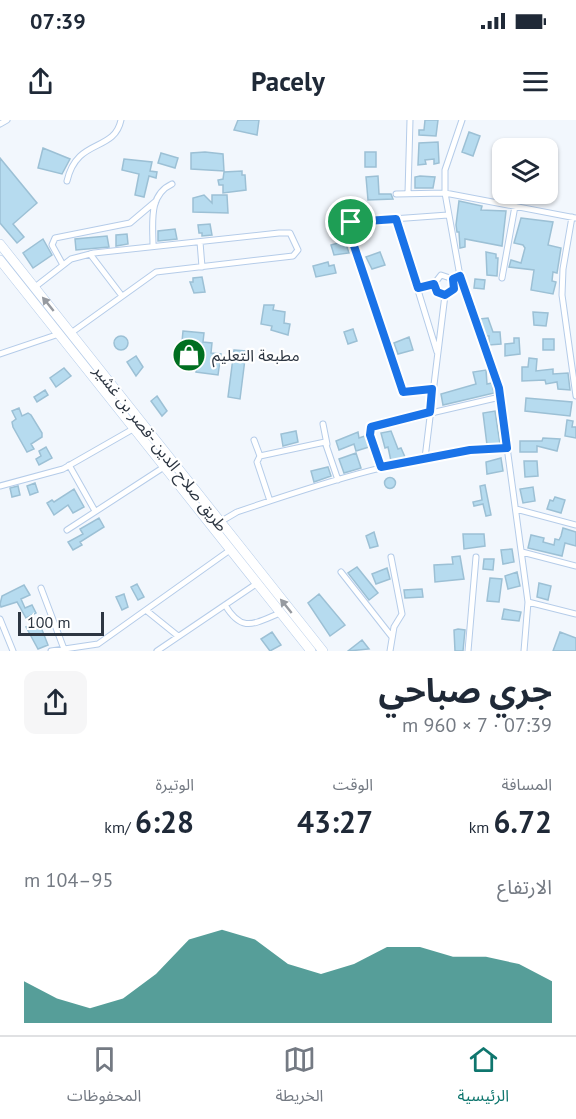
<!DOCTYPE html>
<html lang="ar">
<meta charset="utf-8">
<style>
:root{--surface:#fff;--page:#f6f6f7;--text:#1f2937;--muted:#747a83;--line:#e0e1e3;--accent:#0f766e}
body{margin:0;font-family:"PT Sans","Noto Sans Arabic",sans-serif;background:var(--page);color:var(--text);direction:rtl;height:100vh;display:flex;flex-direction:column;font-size:22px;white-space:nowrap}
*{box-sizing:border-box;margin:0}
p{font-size:20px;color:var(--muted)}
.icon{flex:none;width:33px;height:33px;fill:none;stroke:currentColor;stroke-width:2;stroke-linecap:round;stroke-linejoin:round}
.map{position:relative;height:531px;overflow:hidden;direction:ltr}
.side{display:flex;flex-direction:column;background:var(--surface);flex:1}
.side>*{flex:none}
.fabs{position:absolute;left:492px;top:18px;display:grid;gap:12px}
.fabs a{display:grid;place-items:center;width:66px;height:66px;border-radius:12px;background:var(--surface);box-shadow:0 2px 4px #0004;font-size:30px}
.scale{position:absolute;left:18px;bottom:15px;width:86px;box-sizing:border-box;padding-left:6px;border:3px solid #2d3642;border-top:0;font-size:16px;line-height:21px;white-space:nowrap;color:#2d3642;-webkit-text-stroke:4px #fff;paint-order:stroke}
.pin{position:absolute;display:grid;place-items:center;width:51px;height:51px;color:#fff;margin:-26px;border:3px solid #fff;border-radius:50%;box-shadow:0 2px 6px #0007}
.round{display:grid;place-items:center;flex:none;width:63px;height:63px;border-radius:12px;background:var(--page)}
.summary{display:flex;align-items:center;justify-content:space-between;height:102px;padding:0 24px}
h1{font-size:33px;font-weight:700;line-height:45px}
.stats{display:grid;grid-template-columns:repeat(3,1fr);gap:9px;height:102px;padding:6px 24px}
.stats div{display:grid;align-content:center}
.stats b{font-size:30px;font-weight:700}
.stats small{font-size:16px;font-weight:400}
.stats p{font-size:16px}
.chart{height:168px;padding:12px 24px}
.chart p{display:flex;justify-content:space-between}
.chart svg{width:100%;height:108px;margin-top:6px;fill:var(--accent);opacity:.7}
.status{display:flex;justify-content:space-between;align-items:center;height:42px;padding:0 30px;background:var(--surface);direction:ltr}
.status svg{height:16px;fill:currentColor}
header{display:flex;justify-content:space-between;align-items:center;height:78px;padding:0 24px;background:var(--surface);font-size:27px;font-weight:700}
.dock{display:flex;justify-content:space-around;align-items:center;height:84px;border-top:2px solid var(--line);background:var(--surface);font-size:16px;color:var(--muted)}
.dock a{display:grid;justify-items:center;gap:3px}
.dock .on{color:var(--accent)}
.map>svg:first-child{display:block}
.building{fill:#b6dbef;stroke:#9cc0d5;stroke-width:1.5}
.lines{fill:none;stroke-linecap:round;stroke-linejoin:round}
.minor-casing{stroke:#b5cce9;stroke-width:7}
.trunk-casing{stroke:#b5cce9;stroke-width:10}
.minor{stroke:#fff;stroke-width:5}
.trunk{stroke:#fff;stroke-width:9}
.oneway{fill:#969aa0}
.route-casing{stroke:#fff;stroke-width:12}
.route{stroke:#1a73e8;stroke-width:8}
.labels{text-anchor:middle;stroke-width:4.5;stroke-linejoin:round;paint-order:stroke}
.poi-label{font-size:16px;fill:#2d3642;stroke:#fff;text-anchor:start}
.street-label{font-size:16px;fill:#2d3642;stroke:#fff}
</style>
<div class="status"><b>07:39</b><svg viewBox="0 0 49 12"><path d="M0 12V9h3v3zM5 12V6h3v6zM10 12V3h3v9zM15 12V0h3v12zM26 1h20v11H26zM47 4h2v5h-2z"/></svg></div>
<header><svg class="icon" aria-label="menu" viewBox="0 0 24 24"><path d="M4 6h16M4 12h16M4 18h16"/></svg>Pacely<svg class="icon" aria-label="share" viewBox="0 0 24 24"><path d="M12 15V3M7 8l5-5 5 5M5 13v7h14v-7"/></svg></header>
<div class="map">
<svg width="576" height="531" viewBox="0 0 576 531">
<rect width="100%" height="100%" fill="#f2f7fd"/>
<path class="building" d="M238,0H259L257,15L234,10Z
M425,0H438L436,16L419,15V10H424Z
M469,12L480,16L473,36L462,32Z
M438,22L439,43L434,44V39L425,40L426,44L418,45L419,23Z
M43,28L70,39L62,54L38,48Z
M205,32L223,34L224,51L191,49V33Z
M365,32H376V47H365Z
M161,33L178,38L175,48L158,43Z
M0,38L37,83L13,104L24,117L17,123L0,103Z
M124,39L152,42L150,51L157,52L156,58L149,56L144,77L135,75L139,54L122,50Z
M242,51V55H245L246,70L223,73V65H219L218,60L223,59L224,52Z
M378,56L379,74H391L393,79L368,80L366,57Z
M420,56L435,57L433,68H415V57Z
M204,75L212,83V75H227L228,93L193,92V78Z
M459,81L482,86L481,90L506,91L502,126L465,119V127L460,128L459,112H457L456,105Z
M521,98L553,102L548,125L561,128L557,153L553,152L552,161L556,162L553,174L531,170L534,150L509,147L511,140L521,143L525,128L523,125L514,123Z
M210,104L212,115L202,116V113H199L198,105Z
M175,109L177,119L158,121V111Z
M127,114L128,124L116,126V115Z
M107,116L109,127L76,130L75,119Z
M43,119L52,135L33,148L23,133Z
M345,121L349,133L334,135L331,125Z
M380,132L385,145L372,149L366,137Z
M486,132L496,134V138H498L497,156L487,155Z
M328,142L329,146L334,145L336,153L316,157L313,146Z
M202,157L205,172L194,173L190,162H193V158Z
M475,159L485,160L484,169L474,168Z
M264,185H274L273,190L285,192L284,203L290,204L288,215L271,210L272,206L261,204Z
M533,192L548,193L546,206L534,205Z
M488,198L493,212H500L501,224L489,225V216H486L480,199Z
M353,209L357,221L348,224L344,212Z
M183,211L204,213L203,222L212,223L211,233L221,234L218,255L196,252L197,244L188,243L190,233L181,232Z
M114 223a7 7 0 1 1 14 0a7 7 0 1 1-14 0Z
M409,217L413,230L398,234L394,223Z
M514,218H519L520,234L505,236V224L514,223Z
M543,219H554V230H543Z
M234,230L246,231L240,279L228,277Z
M136,236L143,247L136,256L127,242Z
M529,238L537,239L536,251L553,249V254L568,253L570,270L558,269L557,262L546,264L545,260L522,261V247H528Z
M64,248L71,256L56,267L50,258Z
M486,250L487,264L492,263L494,273L443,285L441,274L476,264L473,252Z
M45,270L48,275L37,282L34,277Z
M157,276L167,291L162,296L151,281Z
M526,278L572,282L570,296L525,291Z
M19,288L22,296L28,293L31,295L42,313V317L31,324L34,329L27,332L13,307L12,302L16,299L12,291Z
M495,291L500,324L487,325L483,293Z
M567,300L573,301L572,307H576V318L565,316Z
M296,311L298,322L283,326L281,314Z
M391,311L398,329L401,328L405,337L391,341L388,327L385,328L381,313Z
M358,312L359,318L365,316L369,327L356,331L354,324L339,330L336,321Z
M543,318L560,319L557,331L537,326V332H520V321H542Z
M46,327L52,338L39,345L36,339L41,336L39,331Z
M356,333L361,348L344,353L339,339Z
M501,338L503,351L487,354L486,342Z
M524,341H537L538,356L525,357Z
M328,347L331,356L314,362L311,351Z
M384.5 363a5.5 5.5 0 1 1 11 0a5.5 5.5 0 1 1-11 0Z
M35,363L38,372L30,375L27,366Z
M485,365L491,395L486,396L483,384L474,386L473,382L482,380L480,366Z
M18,366L20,375L12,377L10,368Z
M533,367L535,381L523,383L520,369Z
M74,369L84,387L73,393L68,385L54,395L47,383L52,380L54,382Z
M555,377L565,380L561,393L547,389L550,380L553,381Z
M99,398L104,407L80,422L82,425L73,430L68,422L83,414L80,409Z
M563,408L576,412V426L565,423L562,436L528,428L531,415L544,418L543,422L554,425L555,419L559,420L561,416Z
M374,412L378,426L370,428L366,416Z
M463,414H484L485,426L464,429Z
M512,429L514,442L503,444L501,430Z
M460,436L464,459L435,462L434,445L453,444L452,437Z
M484,439H494L493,450L483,449Z
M357,447L378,473L369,480L348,453Z
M387,448L390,459L376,464L372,454Z
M517,452L520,466L508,469L505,456Z
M490,458L502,459L499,482L487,481Z
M539,463L551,466L548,480L537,477Z
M137,464L144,477L138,480L131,467Z
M24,465L30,475L21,479L25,488L32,485L36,493L26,498L17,482L1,487L0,484L2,476Z
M422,469L423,477L405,478L404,470Z
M124,474L128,487L122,490L116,477Z
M319,474L345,505L330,516L308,483Z
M504,489L521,492L519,501L502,499Z
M39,502L48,525L38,529L26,507Z
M458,509L465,510L463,531H455L454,510Z
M272,512L281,525L270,531L261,519Z
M560,512L576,518V531H553Z
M362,520L369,529L348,531Z"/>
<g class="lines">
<defs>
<path id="minor" d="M462,0L445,50V73L460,156L499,268L528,482L524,531
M0,4L7,0
M67,61C77,17 114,33 121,0
M408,73L410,0
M396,74L445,73L576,98
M572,97L563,149L562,175L576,276
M396,99L437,232
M200,122L202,147
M153,126C153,103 148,75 172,64
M90,134L122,176
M63,145L52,125L55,118L130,103L156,81
M502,158L515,86
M434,164L437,172L445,175
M35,167L71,139L94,133L279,113H290L298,130L293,136L156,152L71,213
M418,168L434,164L441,155L453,159
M445,175L454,169L453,159
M0,234L59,214
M432,269L403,272L347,105L351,102L448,95
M323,304L327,324
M254,320L260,336L257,342L270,381
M260,336L325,322L338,360
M425,338L445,175
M69,345L95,391
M381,347L370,315L371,307L500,277
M0,366L63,349L133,309
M516,389L576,405
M220,402L237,392C325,362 414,333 507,328
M67,410L164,347
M522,432L576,446
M341,452L392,517
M41,468L64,529
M528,482L576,494
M225,485C242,513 253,504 280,493
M147,491L178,516
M0,499L13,531
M51,531L98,524L230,430
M157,531L256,464
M390,531L394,507L402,494L391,437
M468,531L476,437"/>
<path id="trunk" d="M0,124L323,531
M0,140L311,531"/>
</defs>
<use href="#minor" class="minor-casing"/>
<use href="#trunk" class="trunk-casing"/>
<use href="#minor" class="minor"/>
<use href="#trunk" class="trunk"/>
</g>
<defs><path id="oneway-solid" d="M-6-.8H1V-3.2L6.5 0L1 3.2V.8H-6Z" transform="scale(1.5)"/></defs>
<g class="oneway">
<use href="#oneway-solid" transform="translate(48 184) rotate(-129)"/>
<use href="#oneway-solid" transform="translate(286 486) rotate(-129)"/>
</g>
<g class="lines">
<defs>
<path id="route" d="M396,99L418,168L434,164L437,172L445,175L454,169L453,159L460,156L499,268L507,328L470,330L381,347L370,315L371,307L430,292L432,269L403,272L347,105L351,102Z"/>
</defs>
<use href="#route" class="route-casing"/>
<use href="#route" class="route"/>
</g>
<defs>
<symbol id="shop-disc" viewBox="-11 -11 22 22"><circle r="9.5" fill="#006f20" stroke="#fff"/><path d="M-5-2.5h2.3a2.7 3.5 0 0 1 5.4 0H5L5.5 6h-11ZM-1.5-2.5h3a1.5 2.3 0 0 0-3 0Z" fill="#fff"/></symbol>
</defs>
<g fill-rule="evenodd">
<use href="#shop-disc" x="170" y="216" width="38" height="38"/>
</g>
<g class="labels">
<g class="poi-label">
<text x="212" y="241">مطبعة التعليم</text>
</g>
<g class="street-label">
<text transform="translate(161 328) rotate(52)" y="6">طريق صلاح الدين -قصر بن غشير</text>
</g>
</g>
</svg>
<div class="fabs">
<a><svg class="icon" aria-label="layers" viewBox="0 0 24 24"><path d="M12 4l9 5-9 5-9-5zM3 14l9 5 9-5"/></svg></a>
</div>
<div class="scale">100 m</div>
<div class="pin" style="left:351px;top:102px;background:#1e9e55"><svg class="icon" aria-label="arrive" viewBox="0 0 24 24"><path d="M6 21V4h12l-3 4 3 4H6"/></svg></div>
</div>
<section class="side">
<div class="summary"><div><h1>جري صباحي</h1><p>07:39 · 7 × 960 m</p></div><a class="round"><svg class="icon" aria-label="share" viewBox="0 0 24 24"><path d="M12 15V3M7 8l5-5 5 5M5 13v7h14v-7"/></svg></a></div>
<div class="stats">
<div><p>المسافة</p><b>6.72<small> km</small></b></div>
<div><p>الوقت</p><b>43:27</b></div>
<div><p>الوتيرة</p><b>6:28<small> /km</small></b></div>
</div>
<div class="chart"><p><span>الارتفاع</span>95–104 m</p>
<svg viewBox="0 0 160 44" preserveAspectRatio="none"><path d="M0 44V27L10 34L20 38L30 34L40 24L50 10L60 6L70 10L80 20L90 24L100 20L110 13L120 13L130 17L140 17L150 20L160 27V44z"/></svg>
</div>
</section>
<nav class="dock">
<a class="on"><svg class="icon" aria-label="home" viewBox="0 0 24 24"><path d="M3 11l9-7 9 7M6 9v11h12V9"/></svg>الرئيسية</a>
<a><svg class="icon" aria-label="map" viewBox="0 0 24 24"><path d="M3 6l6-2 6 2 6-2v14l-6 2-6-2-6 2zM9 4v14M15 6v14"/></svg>الخريطة</a>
<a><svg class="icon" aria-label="saved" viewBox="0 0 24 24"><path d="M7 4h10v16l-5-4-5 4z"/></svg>المحفوظات</a>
</nav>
